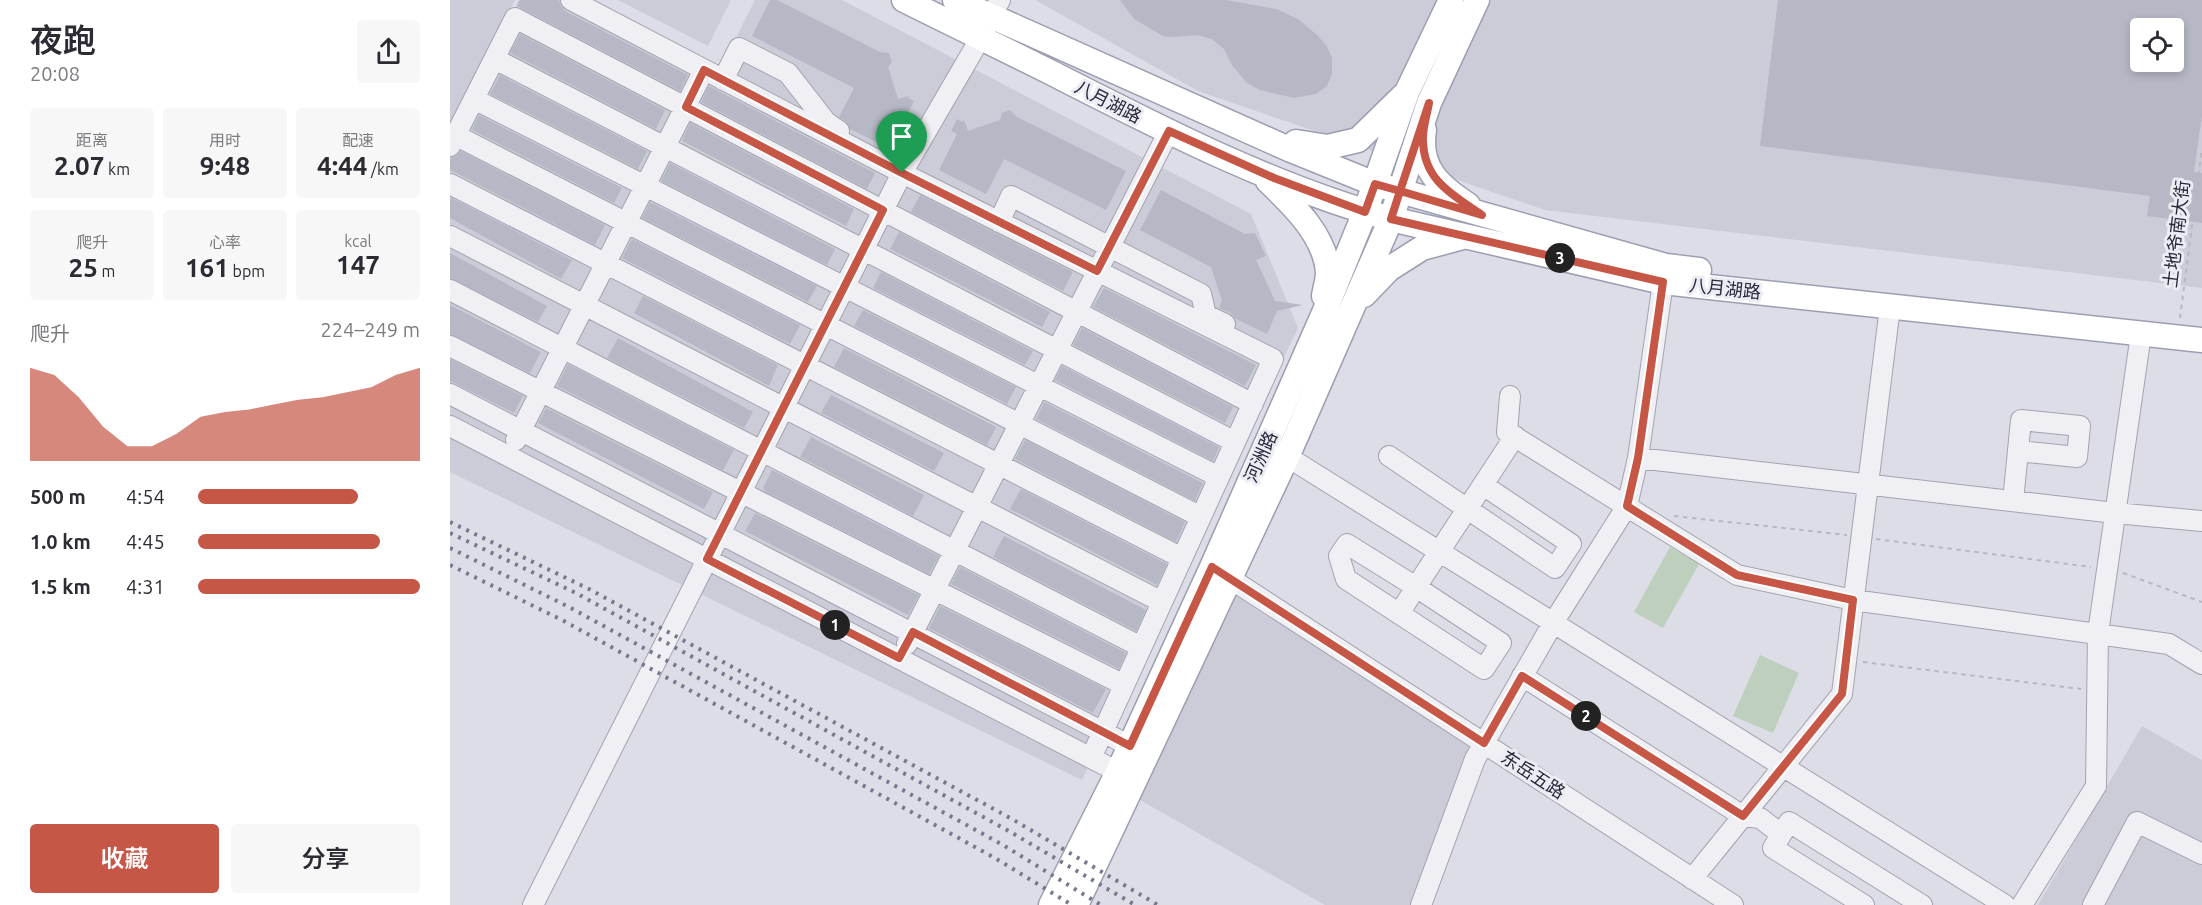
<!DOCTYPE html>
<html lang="zh">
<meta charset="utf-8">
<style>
:root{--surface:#fff;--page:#f7f7f7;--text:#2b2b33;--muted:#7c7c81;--accent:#c65746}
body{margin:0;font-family:Ubuntu,"Noto Sans SC",sans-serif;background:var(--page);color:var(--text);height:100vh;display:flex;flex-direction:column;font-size:22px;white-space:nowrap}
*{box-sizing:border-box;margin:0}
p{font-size:20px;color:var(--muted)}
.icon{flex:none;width:33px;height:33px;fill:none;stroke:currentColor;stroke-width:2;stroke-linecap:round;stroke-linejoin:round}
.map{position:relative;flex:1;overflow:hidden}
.sheet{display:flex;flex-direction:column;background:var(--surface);width:450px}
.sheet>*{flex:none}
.buttons{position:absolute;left:1680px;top:18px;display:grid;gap:12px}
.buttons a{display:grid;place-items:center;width:54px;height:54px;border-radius:6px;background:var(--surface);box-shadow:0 3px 9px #0003;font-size:30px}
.pin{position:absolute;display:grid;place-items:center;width:51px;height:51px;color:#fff;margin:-62px -26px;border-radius:50% 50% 50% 0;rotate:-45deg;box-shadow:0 0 6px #0007}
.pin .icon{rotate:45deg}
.km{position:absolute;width:30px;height:30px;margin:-15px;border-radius:50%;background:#222;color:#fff;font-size:16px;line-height:30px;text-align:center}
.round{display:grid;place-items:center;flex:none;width:63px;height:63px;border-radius:6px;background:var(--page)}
.headline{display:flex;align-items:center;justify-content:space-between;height:102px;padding:0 30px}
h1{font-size:33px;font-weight:600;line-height:45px}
.figures{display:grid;grid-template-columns:repeat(3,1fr);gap:9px;height:102px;padding:6px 30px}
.figures div{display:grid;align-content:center;border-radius:6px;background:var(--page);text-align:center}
.figures b{font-size:26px;font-weight:600}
.figures small{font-size:16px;font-weight:400}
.figures p{font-size:16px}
.chart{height:168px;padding:12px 30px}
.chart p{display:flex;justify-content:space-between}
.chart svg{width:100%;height:108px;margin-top:6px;fill:var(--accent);opacity:.7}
.primary-button{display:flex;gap:12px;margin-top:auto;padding:12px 30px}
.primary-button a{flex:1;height:69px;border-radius:6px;background:var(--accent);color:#fff;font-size:24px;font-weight:600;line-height:69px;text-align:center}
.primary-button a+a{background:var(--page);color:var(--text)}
ul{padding:0 30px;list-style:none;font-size:20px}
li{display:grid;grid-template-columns:96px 72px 1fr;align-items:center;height:45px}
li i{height:15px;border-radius:8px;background:var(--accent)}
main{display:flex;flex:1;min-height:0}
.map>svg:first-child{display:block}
.built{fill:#cbccd7;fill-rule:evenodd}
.green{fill:#becfbe}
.building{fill:#b7b8c5;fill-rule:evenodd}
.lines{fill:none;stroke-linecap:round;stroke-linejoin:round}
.minor-casing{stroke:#a2a3af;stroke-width:22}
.major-casing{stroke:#9c9fb1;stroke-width:27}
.path{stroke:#b7b8c0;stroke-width:2;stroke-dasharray:4.5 4.5;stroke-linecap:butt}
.minor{stroke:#efeff4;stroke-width:20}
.major{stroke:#fff;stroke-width:24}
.rail{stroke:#77798e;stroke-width:4;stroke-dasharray:3 6;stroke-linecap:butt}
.route-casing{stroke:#fff;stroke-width:12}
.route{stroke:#c65746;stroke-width:8}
.labels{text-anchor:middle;stroke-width:6;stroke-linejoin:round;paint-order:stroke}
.street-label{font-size:18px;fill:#27293b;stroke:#ecedf4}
</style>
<main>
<section class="sheet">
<div class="headline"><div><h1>夜跑</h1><p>20:08</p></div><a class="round"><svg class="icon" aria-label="share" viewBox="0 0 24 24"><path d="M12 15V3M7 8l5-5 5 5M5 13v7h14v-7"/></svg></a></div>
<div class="figures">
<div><p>距离</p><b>2.07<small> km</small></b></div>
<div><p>用时</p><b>9:48</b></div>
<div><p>配速</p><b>4:44<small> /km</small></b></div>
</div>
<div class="figures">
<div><p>爬升</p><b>25<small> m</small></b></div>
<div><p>心率</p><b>161<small> bpm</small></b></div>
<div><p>kcal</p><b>147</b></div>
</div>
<div class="chart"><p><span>爬升</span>224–249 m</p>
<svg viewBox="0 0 160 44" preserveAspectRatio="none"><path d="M0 44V6L10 9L20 18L30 30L40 38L50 38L60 33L70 26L80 24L90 23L100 21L110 19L120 18L130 16L140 14L150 9L160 6V44z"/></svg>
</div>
<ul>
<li><b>500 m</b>4:54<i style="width:72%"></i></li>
<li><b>1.0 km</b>4:45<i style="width:82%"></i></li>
<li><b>1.5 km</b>4:31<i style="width:100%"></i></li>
</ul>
<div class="primary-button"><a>收藏</a><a>分享</a></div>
</section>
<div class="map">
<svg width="1752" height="905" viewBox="0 0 1752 905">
<rect width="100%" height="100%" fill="#dcdde6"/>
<path class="built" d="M0,0H65L0,127Z
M69,0H137L267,75L305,0H392L801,214L848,328L632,780L0,472V136Z
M168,0H281L258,46Z
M585,0H1752V288L1095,210L748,91ZM1690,28H1724V62H1690Z
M784,591L1024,741L964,905H875L683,796Z
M1692,726L1752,760V905H1588Z"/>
<path class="green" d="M1220,547L1249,564L1213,628L1184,612Z
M1310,655L1349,673L1323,733L1283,716Z"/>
<path class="building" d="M70,0H109L111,6L115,11L238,75L230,91L67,6Z
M320,0H327L430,52L439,53L442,62L438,67L448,99L459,96L458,98L464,101L458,113L452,110L434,146L400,129L396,122L389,117L404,88L302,36Z
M670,0H776L826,9L848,19L867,35L876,45L882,58V74L877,86L866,94L844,98L810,90L797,83L782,65L774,49L762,39L748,35L723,37L713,36L684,19Z
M1328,0H1752V115L1744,172L1752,173V223L1697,216L1700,196L1310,146ZM1690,28H1724V62H1690Z
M70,34L215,110L206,129L60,53Z
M50,75L197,151L188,169L40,94Z
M259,86L425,173L417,189L251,102Z
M560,110L567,117L676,171L656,210L554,159L536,194L489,170L507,134L501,131L507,119L513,122L514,120L518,131L550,120L552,113Z
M29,115L172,188L164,203L22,130Z
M240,123L404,209L396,226L232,141Z
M11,151L155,225L145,245L0,170V158L6,156Z
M220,163L385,249L377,265L211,181Z
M711,190L795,234L805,233L816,256L806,260L825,301L853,305L827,311L817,334L786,319L781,313L769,308L772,301L761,267L690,230Z
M470,195L623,272L613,291L461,212Z
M0,197L122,260L111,279L0,218Z
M200,202L367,286L358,302L192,218Z
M449,232L600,312L592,327L440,249Z
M182,239L350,325L340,344L172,258Z
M0,253L97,306L88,322L0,278Z
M431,272L583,351L575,365L423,288Z
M654,288L806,365L795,386L643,307Z
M193,296L328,365L319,386L184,313Z
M0,305L91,352L80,373L0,334Z
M413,310L566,387L557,404L404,326Z
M632,328L783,407L775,423L623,345Z
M168,338L303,412L294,428L157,358Z
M394,348L546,427L537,445L384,367Z
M0,359L73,396L64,413L0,381Z
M118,364L284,450L273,470L107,386Z
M612,366L769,447L763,461L605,380Z
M381,395L494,453L484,471L371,413Z
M594,402L753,483L745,501L586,419Z
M96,408L263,492L254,509L88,423Z
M361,437L474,495L463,516L350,457Z
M575,440L735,522L726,542L565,459Z
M322,470L489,556L479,574L316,492L313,488Z
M571,489L717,564L707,585L560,509Z
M305,513L469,595L458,615L295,531Z
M554,536L696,610L686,631L543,557Z
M510,567L676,653L669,669L501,584Z
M490,606L656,689L643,713L479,628Z"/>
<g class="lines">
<defs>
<path id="minor" d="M121,0L452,173L823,359L641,758
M45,59L785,442
M273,80L289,48L338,73L376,122L389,131
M24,99L769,477
M5,135L751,517
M0,146L65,18L803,404
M0,184L732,558
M549,222L561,196L751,294L756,315L775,324
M0,236L712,602
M0,290L691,647
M0,346L674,685
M0,394L680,746
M1060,396L1057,432L1287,575L1403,600L1719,644L1752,664
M0,426L668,772
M66,440L254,70
M817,444L1555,905
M939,456L1105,568L1121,544L1033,485
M1188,458L1665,513L1752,521
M1563,501L1571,420L1630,426L1627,457L1568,451
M767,570L1283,905
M949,614L966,587L1051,643L1034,669L896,579L889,556L897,544L966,587L1065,436
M457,644L719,131
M1072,676L1293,816L1310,818L1331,834
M1242,879L1392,694L1440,307
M83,905L452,173L531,37L550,0
M971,905L1025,759L1103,623L1177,506L1188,458L1213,282
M1414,905L1323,848L1339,822L1472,905
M1572,905L1646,786L1648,633L1691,334
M1643,905L1687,822L1752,854"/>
<path id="major" d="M454,0C502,24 550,47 598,71C708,127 821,186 941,219L1213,282L1752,340
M505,0L841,150L925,184L1216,266L1249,270
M974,130C968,168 989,186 1018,205
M846,142L878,147L908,140L953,96
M818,181C842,204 876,236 878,273C878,280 875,289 874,296
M914,295L939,269L972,248L1013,237
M601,905L668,772L762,567L874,313L915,212L957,92L1001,0
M626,905L837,457L941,219L979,103L1027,0"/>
</defs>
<use href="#minor" class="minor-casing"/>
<use href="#major" class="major-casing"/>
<path class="path" d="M1730,318L1752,149
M1224,516L1397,535
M1426,539L1641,567
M1673,573L1752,602
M1413,662L1631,689"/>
<use href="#minor" class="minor"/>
<use href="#major" class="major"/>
<path class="rail" d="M0,522L139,589L562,819L708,905
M0,533L126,593L557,830L685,905
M0,548L119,607L553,845L651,905
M0,565L112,620L545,858L622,905"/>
</g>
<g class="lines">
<defs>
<path id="route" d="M452,173L254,70L236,107L433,210L257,559L449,658L463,632L680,746L762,567L1034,743L1072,676L1293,816L1392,694L1403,600L1287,575L1177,506L1188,458L1213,282L941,219L950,191L1032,215C1003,195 974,181 973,141C972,129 977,115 979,103L950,191L925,184L915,212L824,178L719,131L647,271L452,173"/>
</defs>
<use href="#route" class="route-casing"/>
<use href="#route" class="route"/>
</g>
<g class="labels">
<g class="street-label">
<text transform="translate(658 102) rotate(27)" y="6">八月湖路</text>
<text transform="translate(1727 234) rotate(-83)" y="6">土地爷南大街</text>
<text transform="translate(1275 289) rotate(6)" y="6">八月湖路</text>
<text transform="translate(811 457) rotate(-66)" y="6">河洲路</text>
<text transform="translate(1083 775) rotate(33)" y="6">东岳五路</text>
</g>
</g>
</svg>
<div class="buttons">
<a><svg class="icon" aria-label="locate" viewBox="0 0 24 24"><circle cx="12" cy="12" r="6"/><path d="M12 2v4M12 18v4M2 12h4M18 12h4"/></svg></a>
</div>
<div class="pin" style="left:452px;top:173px;background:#1e9e55"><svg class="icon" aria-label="arrive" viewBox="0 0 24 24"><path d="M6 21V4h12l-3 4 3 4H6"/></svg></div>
<b class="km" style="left:385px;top:625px">1</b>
<b class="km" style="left:1136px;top:716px">2</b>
<b class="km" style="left:1110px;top:258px">3</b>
</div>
</main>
